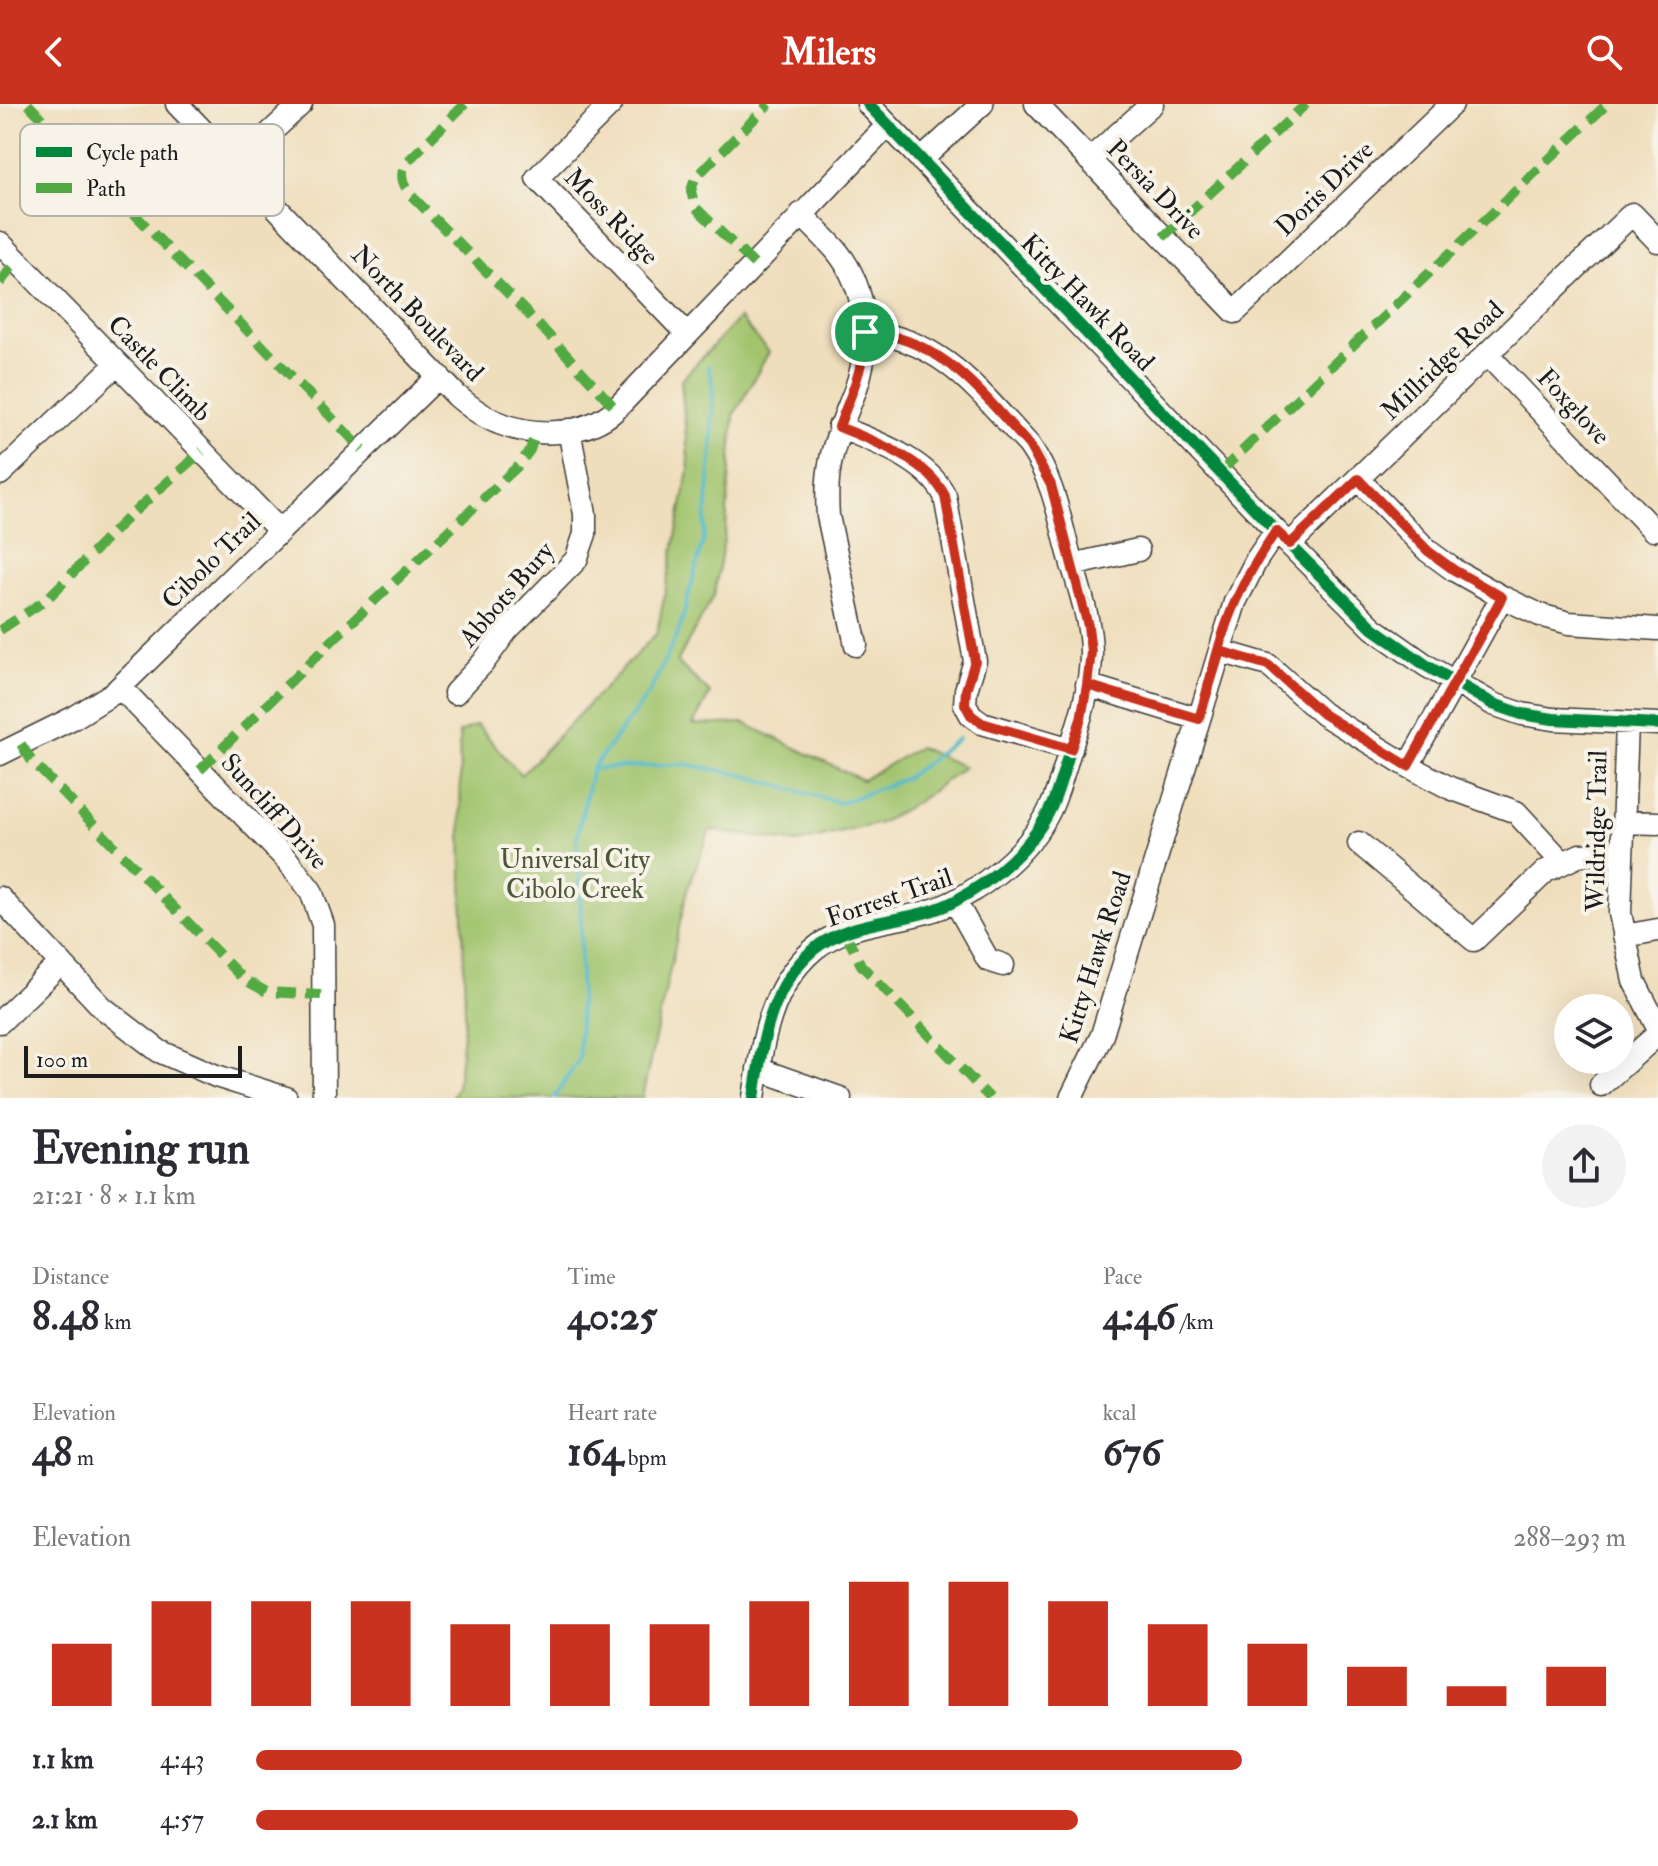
<!DOCTYPE html>
<meta charset="utf-8">
<style>
:root{--surface:#fff;--page:#f2f2f3;--text:#2b2b33;--muted:#7c7c81;--accent:#c8321e}
body{margin:0;font-family:"IM FELL Double Pica",serif;background:var(--page);color:var(--text);height:100vh;display:flex;flex-direction:column;font-size:30px;white-space:nowrap}
*{box-sizing:border-box;margin:0}
p{font-size:26px;color:var(--muted)}
.icon{flex:none;width:44px;height:44px;fill:none;stroke:currentColor;stroke-width:2;stroke-linecap:round;stroke-linejoin:round}
.map{position:relative;height:994px;overflow:hidden}
.panel{display:flex;flex-direction:column;background:var(--surface);flex:1}
.panel>*{flex:none}
.tools{position:absolute;left:1554px;top:890px;display:grid;gap:16px}
.tools a{display:grid;place-items:center;width:80px;height:80px;border-radius:50%;background:var(--surface);box-shadow:0 8px 32px #0002;font-size:40px}
.scale{position:absolute;left:24px;bottom:20px;width:218px;box-sizing:border-box;padding-left:8px;border:4px solid #1c1c1c;border-top:0;font-size:22px;line-height:28px;white-space:nowrap;color:#1c1c1c;-webkit-text-stroke:6px #f7f3e8;paint-order:stroke}
.pin{position:absolute;display:grid;place-items:center;width:68px;height:68px;color:#fff;margin:-34px;border:4px solid #fff;border-radius:50%;box-shadow:0 2px 8px #0007}
.round{display:grid;place-items:center;flex:none;width:84px;height:84px;border-radius:42px;background:var(--page)}
.overview{display:flex;align-items:center;justify-content:space-between;height:136px;padding:0 32px}
h1{font-size:44px;font-weight:700;line-height:60px}
.stats{display:grid;grid-template-columns:repeat(3,1fr);gap:12px;height:136px;padding:8px 32px}
.stats div{display:grid;align-content:center}
.stats b{font-size:40px;font-weight:700}
.stats small{font-size:22px;font-weight:400}
.stats p{font-size:22px}
.chart{height:224px;padding:16px 32px}
.chart p{display:flex;justify-content:space-between}
.chart svg{width:100%;height:144px;margin-top:8px;stroke:var(--accent);stroke-width:6}
ul{padding:0 32px;list-style:none;font-size:26px}
li{display:grid;grid-template-columns:128px 96px 1fr;align-items:center;height:60px}
li i{height:20px;border-radius:10px;background:var(--accent)}
header{display:flex;justify-content:space-between;align-items:center;height:104px;padding:0 32px;background:var(--accent);color:#fff;font-size:36px;font-weight:700}
.map>svg:first-child{display:block}
.green{fill:#a1c46d;stroke:#5e7044;stroke-width:2}
.lines{fill:none;stroke-linecap:round;stroke-linejoin:round}
.stream{stroke:#4bb7c6;stroke-width:4}
.minor-casing{stroke:#3c3934;stroke-width:25}
.minor{stroke:#fff;stroke-width:22}
.quiet{stroke:#52a943;stroke-width:10;stroke-dasharray:20 10;stroke-linecap:butt}
.cycleway-casing{stroke:#f7f3e8;stroke-width:17}
.cycleway{stroke:#00873e;stroke-width:12}
.route-casing{stroke:#fff;stroke-width:16}
.route{stroke:#c8321e;stroke-width:10}
.labels{text-anchor:middle;stroke-width:8;stroke-linejoin:round;paint-order:stroke}
.street-label{font-size:26px;fill:#1c1c1c;stroke:#f7f3e8}
.park-label{font-size:26px;fill:#4b5738;stroke:#f7f3e8}
.key{fill:#f7f3e8;stroke:#b5b2ab;stroke-width:2}
.key-label{font-size:22px;fill:#1c1c1c}
</style>
<header><svg class="icon" aria-label="back" viewBox="0 0 24 24"><path d="M15 5l-7 7 7 7"/></svg>Milers<svg class="icon" aria-label="search" viewBox="0 0 24 24"><circle cx="10" cy="10" r="6"/><path d="M15 15l6 6"/></svg></header>
<div class="map">
<svg width="1658" height="994" viewBox="0 0 1658 994">
<rect width="100%" height="100%" fill="#f7f3e8"/>
<filter id="ink" filterUnits="userSpaceOnUse"><feTurbulence type="fractalNoise" baseFrequency=".0125" numOctaves="2"/><feDisplacementMap in="SourceGraphic" scale="16" xChannelSelector="R" yChannelSelector="G"/><feConvolveMatrix kernelMatrix="1 2 1 2 8 2 1 2 1" color-interpolation-filters="sRGB"/></filter>
<filter id="wash" filterUnits="userSpaceOnUse"><feTurbulence type="fractalNoise" baseFrequency=".006" numOctaves="4" result="noise"/><feDisplacementMap in="SourceGraphic" scale="32" xChannelSelector="R" yChannelSelector="G"/><feGaussianBlur stdDeviation="1.8" result="paint"/><feColorMatrix in="noise" values="0 0 0 0 0 0 0 0 0 0 0 0 0 0 0 0 0 1.4 0 .05"/><feComposite in="paint" operator="in"/></filter>
<g filter="url(#wash)">
<rect width="100%" height="100%" fill="#efdebc"/>
<path class="green" d="M739,214L769,248L734,311L726,424L714,491L677,558L710,589L693,621L744,619L862,676L919,643L964,663L920,696L880,719L797,739L710,726L687,787L642,994H451L457,983L465,912L459,629L477,621L521,671L657,529L689,366L681,276Z"/>
<g class="lines">
<path class="stream" d="M592,665L685,660L739,670L841,699L906,674L958,635
M554,994L579,955L581,809L577,732L592,665L649,589L679,527L704,434L712,343L713,280L708,262"/>
</g>
</g>
<g filter="url(#ink)">
<g class="lines">
<defs>
<path id="minor" d="M177,0L457,292C470,303 483,313 499,319C535,334 587,332 616,305L888,21
M611,0L537,74L686,229
M868,0L1276,427L1373,524L1427,562L1493,600L1522,610L1553,615L1658,620
M1036,0L1235,208L1452,0
M921,56L982,0
M1089,56L1152,0
M236,61L301,0
M801,110C813,122 825,134 836,146C868,185 872,241 855,287C836,335 824,358 828,412L856,541
M0,139L280,427
M1488,251L1653,426
M839,323C874,337 928,356 945,392L975,557L966,586L965,600L971,611L982,619L1071,645
M0,370L117,260
M1358,375L1428,447L1454,466L1502,493L1540,511L1569,519L1658,525
M1290,440L1632,110L1658,137
M1072,461L1138,446
M1220,547L1268,561L1323,610L1408,662L1450,684L1516,708L1561,757
M1087,581L1199,615
M120,583L288,757L311,787L323,821L324,994
M455,589L483,559L507,526L576,456L585,430V410L569,326
M1627,619L1620,809L1634,877L1658,924
M0,650L75,613L115,588L439,272
M1408,662L1502,493
M1623,718L1658,719
M1359,739L1474,836L1546,767L1580,751L1622,749
M0,794L103,904L159,947L216,972L286,994
M955,797L988,856L1003,861
M1624,832L1658,826
M0,918L61,859
M758,965L840,994
M1601,981L1658,930
M754,994C762,940 769,884 813,846C853,812 910,821 955,797C994,776 1034,742 1052,701C1060,682 1065,662 1071,643C1081,613 1091,581 1091,549C1091,514 1076,476 1067,442C1058,406 1051,372 1029,341C980,289 942,234 865,228
M1071,994L1102,931L1235,498L1257,455L1276,427"/>
</defs>
<use href="#minor" class="minor-casing"/>
<use href="#minor" class="minor"/>
<path class="quiet" d="M28,0L363,346
M465,0L406,59C399,72 402,78 409,89L543,225L616,305
M1163,133L1306,0
M754,160L695,103L691,87L695,74L769,0
M0,179L17,156
M1220,368L1607,0
M0,526L46,496L124,417L202,347
M21,640L31,656L243,875L267,888L321,891
M200,666L337,532L518,362L530,346L536,327
M845,828L861,861L990,994"/>
<defs>
<path id="cycleway" d="M868,0L1276,427L1373,524L1427,562L1493,600L1522,610L1553,615L1658,620
M754,994C762,940 769,884 813,846C853,812 910,821 955,797C994,776 1034,742 1052,701C1060,682 1065,662 1071,643C1081,613 1091,581 1091,549C1091,514 1076,476 1067,442C1058,406 1051,372 1029,341C980,289 942,234 865,228"/>
</defs>
<use href="#cycleway" class="cycleway-casing"/>
<use href="#cycleway" class="cycleway"/>
</g>
</g>
<g class="lines" filter="url(#ink)">
<defs>
<path id="route" d="M865,228C942,233 981,289 1029,341L1051,381L1088,522L1091,548L1087,581L1199,615L1220,547L1268,561L1323,610L1408,662L1502,493L1454,466L1428,447L1358,375L1290,440L1276,427C1261,449 1247,472 1236,496C1219,533 1211,576 1199,615L1087,581L1081,615L1071,645L982,619L971,611L965,600L966,586L975,557L945,392C928,356 873,337 839,323C852,286 863,269 865,228"/>
</defs>
<use href="#route" class="route-casing"/>
<use href="#route" class="route"/>
</g>
<g class="labels">
<g class="street-label">
<text transform="translate(1324 84) rotate(-44)" y="9">Doris Drive</text>
<text transform="translate(1156 85) rotate(46)" y="9">Persia Drive</text>
<text transform="translate(612 112) rotate(46)" y="9">Moss Ridge</text>
<text transform="translate(1088 198) rotate(46)" y="9">Kitty Hawk Road</text>
<text transform="translate(418 209) rotate(46)" y="9">North Boulevard</text>
<text transform="translate(1442 256) rotate(-44)" y="9">Millridge Road</text>
<text transform="translate(160 264) rotate(46)" y="9">Castle Climb</text>
<text transform="translate(1574 302) rotate(47)" y="9">Foxglove</text>
<text transform="translate(211 456) rotate(-44)" y="9">Cibolo Trail</text>
<text transform="translate(506 490) rotate(-49)" y="9">Abbots Bury</text>
<text transform="translate(275 707) rotate(48)" y="9">Suncliff Drive</text>
<text transform="translate(1596 727) rotate(-89)" y="9">Wildridge Trail</text>
<text transform="translate(889 793) rotate(-19)" y="9">Forrest Trail</text>
<text transform="translate(1095 853) rotate(-72)" y="9">Kitty Hawk Road</text>
</g>
<g class="park-label">
<text x="575" y="764">Universal City<tspan x="575" dy="30">Cibolo Creek</tspan></text>
</g>
</g>
<rect x="20" y="20" width="264" height="92" rx="12" class="key"/>
<rect x="36" y="43" width="36" height="10" fill="#00873e"/>
<rect x="36" y="79" width="36" height="10" fill="#52a943"/>
<g class="key-label">
<text x="86" y="56">Cycle path</text>
<text x="86" y="92">Path</text>
</g>
</svg>
<div class="tools">
<a><svg class="icon" aria-label="layers" viewBox="0 0 24 24"><path d="M12 4l9 5-9 5-9-5zM3 14l9 5 9-5"/></svg></a>
</div>
<div class="scale">100 m</div>
<div class="pin" style="left:865px;top:228px;background:#1e9e55"><svg class="icon" aria-label="arrive" viewBox="0 0 24 24"><path d="M6 21V4h12l-3 4 3 4H6"/></svg></div>
</div>
<section class="panel">
<div class="overview"><div><h1>Evening run</h1><p>21:21 · 8 × 1.1 km</p></div><a class="round"><svg class="icon" aria-label="share" viewBox="0 0 24 24"><path d="M12 15V3M7 8l5-5 5 5M5 13v7h14v-7"/></svg></a></div>
<div class="stats">
<div><p>Distance</p><b>8.48<small> km</small></b></div>
<div><p>Time</p><b>40:25</b></div>
<div><p>Pace</p><b>4:46<small> /km</small></b></div>
</div>
<div class="stats">
<div><p>Elevation</p><b>48<small> m</small></b></div>
<div><p>Heart rate</p><b>164<small> bpm</small></b></div>
<div><p>kcal</p><b>676</b></div>
</div>
<div class="chart"><p><span>Elevation</span>288–293 m</p>
<svg viewBox="0 0 160 44" preserveAspectRatio="none"><path d="M5 44V25M15 44V12M25 44V12M35 44V12M45 44V19M55 44V19M65 44V19M75 44V12M85 44V6M95 44V6M105 44V12M115 44V19M125 44V25M135 44V32M145 44V38M155 44V32"/></svg>
</div>
<ul>
<li><b>1.1 km</b>4:43<i style="width:72%"></i></li>
<li><b>2.1 km</b>4:57<i style="width:60%"></i></li>
</ul>
</section>
